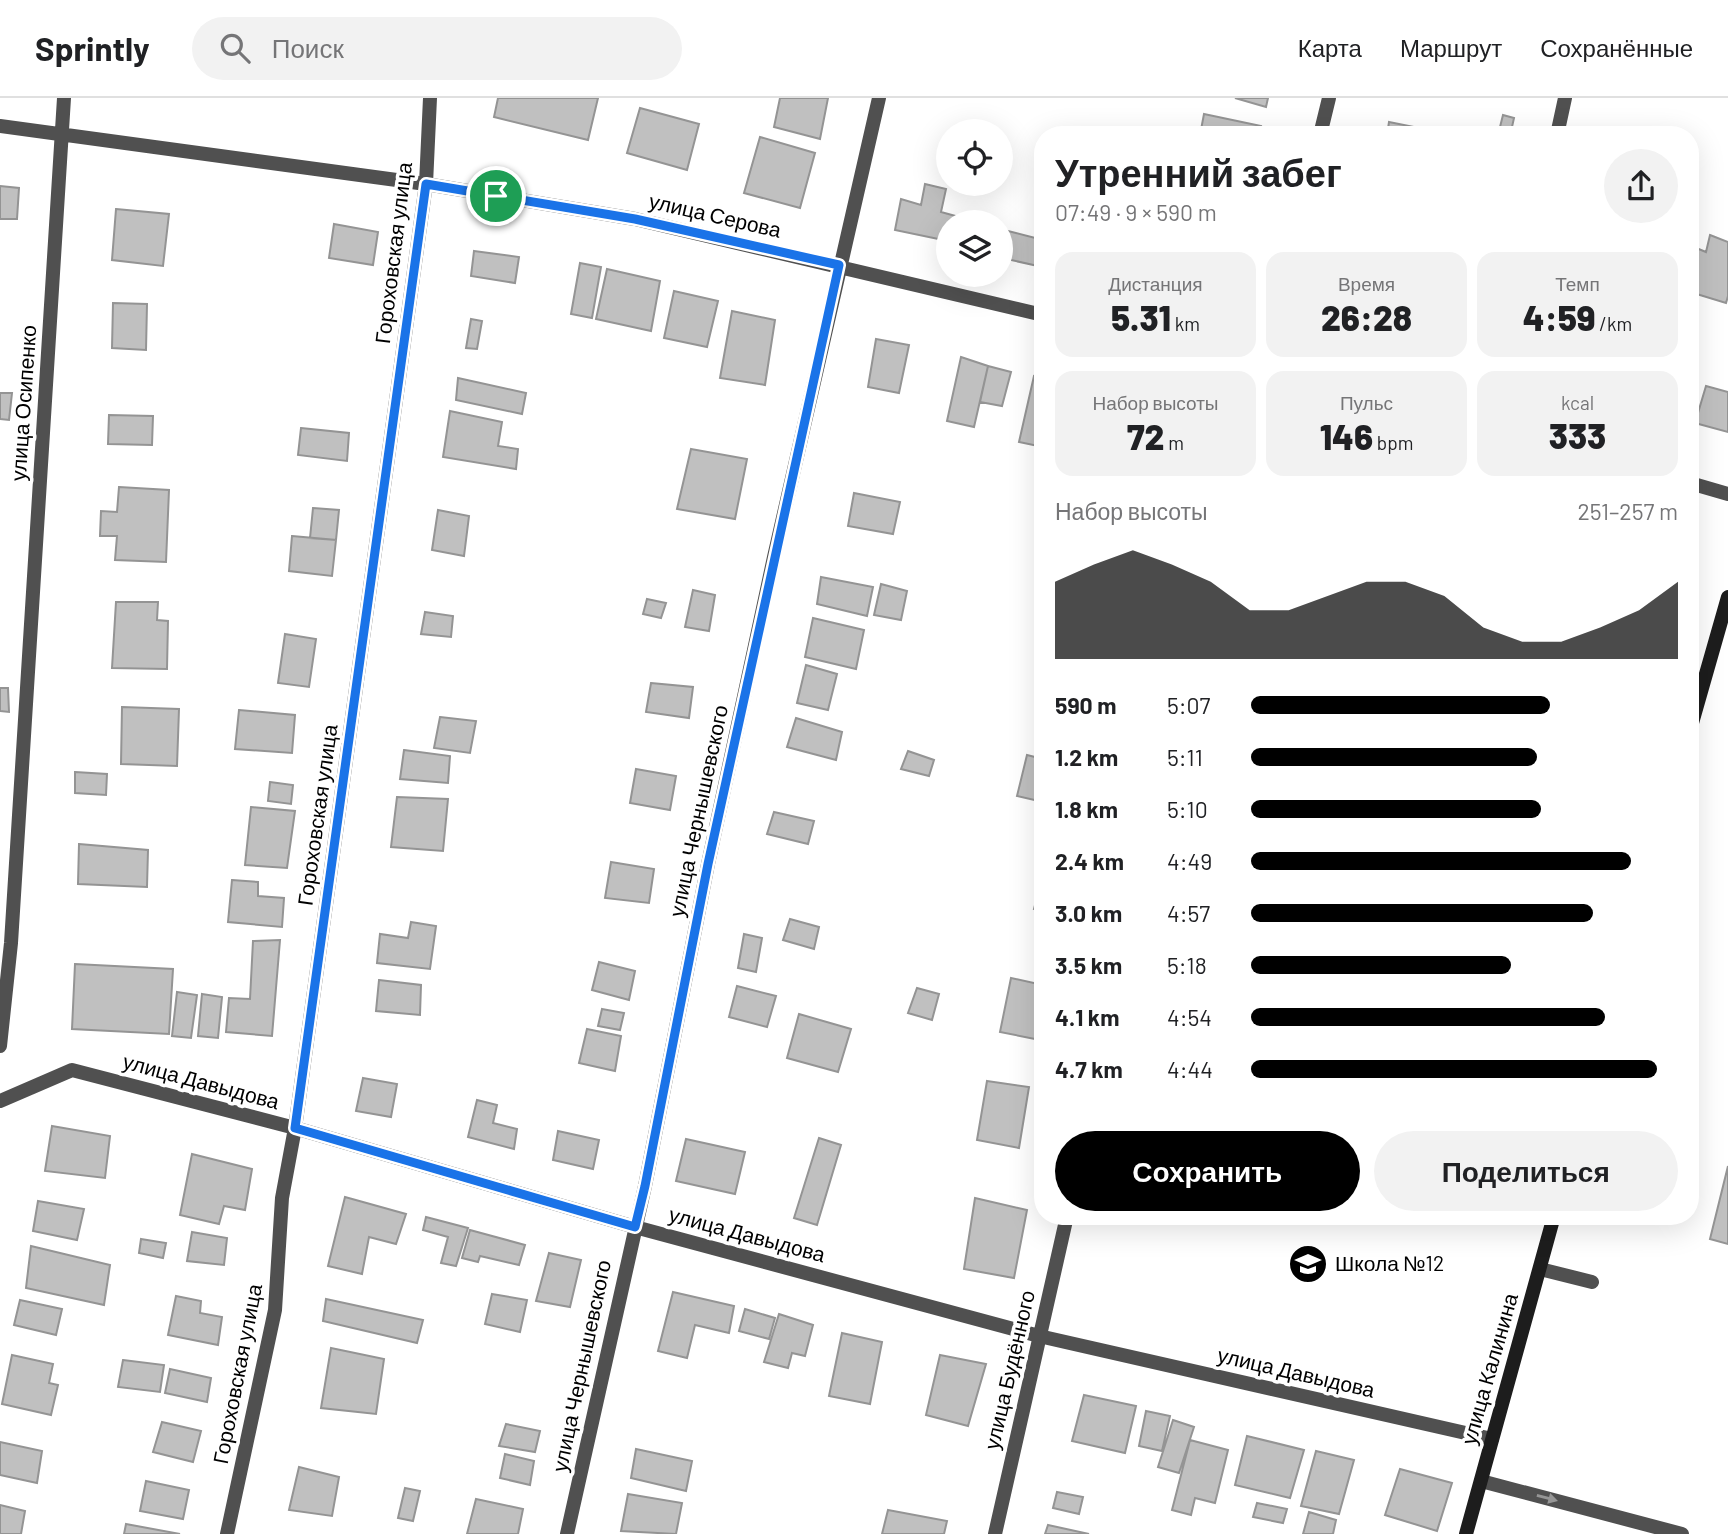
<!DOCTYPE html>
<html lang="ru">
<meta charset="utf-8">
<style>
:root{--surface:#fff;--page:#f2f2f2;--text:#202124;--muted:#757577;--line:#e0e0e0;--accent:#000}
body{margin:0;font-family:Barlow,sans-serif;background:var(--page);color:var(--text);height:100vh;display:flex;flex-direction:column;font-size:26px;white-space:nowrap}
*{box-sizing:border-box;margin:0}
p{font-size:23px;color:var(--muted)}
.icon{flex:none;width:38px;height:38px;fill:none;stroke:currentColor;stroke-width:2;stroke-linecap:round;stroke-linejoin:round}
.map{position:relative;flex:1;overflow:hidden}
.side{position:absolute;left:1034px;top:28px;width:665px;height:1099px;display:flex;flex-direction:column;background:var(--surface);border-radius:28px;box-shadow:0 7px 28px #0002}
.side>*{flex:none}
.fabs{position:absolute;left:936px;top:21px;display:grid;gap:14px}
.fabs a{display:grid;place-items:center;width:77px;height:77px;border-radius:50%;background:var(--surface);box-shadow:0 7px 28px #0002;font-size:35px}
.pin{position:absolute;display:grid;place-items:center;width:60px;height:60px;color:#fff;margin:-30px;border:4px solid #fff;border-radius:50%;box-shadow:0 2px 7px #0007}
.round{display:grid;place-items:center;flex:none;width:74px;height:74px;border-radius:37px;background:var(--page)}
.headline{display:flex;align-items:center;justify-content:space-between;height:119px;padding:0 21px}
h1{font-size:38px;font-weight:800;line-height:52px}
.stats{display:grid;grid-template-columns:repeat(3,1fr);gap:10px;height:119px;padding:7px 21px}
.stats div{display:grid;align-content:center;border-radius:18px;background:var(--page);text-align:center}
.stats b{font-size:35px;font-weight:800}
.stats small{font-size:19px;font-weight:400}
.stats p{font-size:19px}
.chart{height:196px;padding:14px 21px}
.chart p{display:flex;justify-content:space-between}
.chart svg{width:100%;height:126px;margin-top:7px;fill:var(--accent);opacity:.7}
.button{display:flex;gap:14px;margin-top:auto;padding:14px 21px}
.button a{flex:1;height:80px;border-radius:42px;background:var(--accent);color:#fff;font-size:28px;font-weight:800;line-height:80px;text-align:center}
.button a+a{background:var(--page);color:var(--text)}
ul{padding:0 21px;list-style:none;font-size:23px}
li{display:grid;grid-template-columns:112px 84px 1fr;align-items:center;height:52px}
li i{height:18px;border-radius:9px;background:var(--accent)}
header{display:flex;align-items:center;gap:42px;box-sizing:border-box;height:98px;padding:0 35px;background:var(--surface);border-bottom:2px solid var(--line)}
header strong{font-size:33px}
nav{display:flex;gap:38px;margin-inline-start:auto;font-size:24px}
.search{width:490px;height:63px;background:var(--page);display:flex;align-items:center;gap:18px;box-sizing:border-box;padding:0 24px;border-radius:38px;color:var(--muted);font-size:26px}
.map>svg:first-child{display:block}
.building{fill:#c0c0c0;stroke:#949494;stroke-width:2}
.lines{fill:none;stroke-linecap:round;stroke-linejoin:round}
.lane{stroke:#505050;stroke-width:14}
.street{stroke:#505050;stroke-width:14}
.secondary{stroke:#1d1d1d;stroke-width:14}
.oneway{fill:#969696}
.route-casing{stroke:#fff;stroke-width:14}
.route{stroke:#1a73e8;stroke-width:9}
.labels{text-anchor:middle;stroke-width:7;stroke-linejoin:round;paint-order:stroke}
.street-label{font-size:21px;fill:#000;stroke:#fff}
.poi-label{font-size:21px;fill:#000;stroke:#fff;text-anchor:start}
</style>
<header>
<strong>Sprintly</strong>
<div class="search"><svg class="icon" aria-label="search" viewBox="0 0 24 24"><circle cx="10" cy="10" r="6"/><path d="M15 15l6 6"/></svg>Поиск</div>
<nav><a>Карта</a><a>Маршрут</a><a>Сохранённые</a></nav>
</header>
<div class="map">
<svg width="1728" height="1436" viewBox="0 0 1728 1436">
<rect width="100%" height="100%" fill="#fff"/>
<path class="building" d="M498,0H598L588,42L494,19Z
M780,0H828L820,41L774,29Z
M1235,0H1268L1266,9Z
M640,10L699,26L687,72L627,55Z
M1204,16L1261,28L1259,37H1200Z
M1503,17L1514,20L1512,29L1523,32L1522,37H1498Z
M1389,24L1439,34V37H1387Z
M760,39L815,55L800,110L744,95Z
M925,86L946,91L941,114L963,120V124H948V143L895,132L901,101L921,107Z
M0,88L19,90L17,121H0Z
M116,111L169,116L163,168L112,162Z
M334,126L378,134L373,167L329,160Z
M1008,133L1043,142L1038,168L1002,160Z
M1710,137L1728,144V198L1726,205L1690,194V161L1694,149L1706,154Z
M474,153L519,159L515,185L471,178Z
M580,165L601,169L592,220L571,216Z
M607,171L660,183L651,233L596,221Z
M674,193L718,203L707,249L664,240Z
M113,205L147,206L146,252L112,250Z
M732,213L775,222L765,287L720,280Z
M471,221L482,223L477,251L466,250Z
M876,241L909,247L899,295L868,289Z
M961,259L988,268L974,329L947,323Z
M988,268L1011,274L1002,308L980,304Z
M1034,278L1043,280V349L1019,344Z
M458,280L526,295L522,316L456,302Z
M1706,288L1728,294V334L1695,325Z
M0,295H12L9,322L0,321Z
M450,313L502,324L498,348L518,351L516,371L443,359Z
M109,317L153,318L152,347L108,346Z
M301,330L349,335L347,363L298,357Z
M691,351L747,361L735,421L677,411Z
M119,389L169,392L166,464L115,462L117,438H100L101,413L117,414Z
M854,395L900,404L893,436L848,428Z
M313,410L339,412L336,442L310,440Z
M438,412L469,418L464,458L432,452Z
M292,438L336,442L332,478L289,473Z
M821,479L873,489L867,518L817,506Z
M881,486L907,493L901,522L874,517Z
M693,492L715,497L709,533L685,529Z
M647,501L666,505L661,520L643,516Z
M116,504H158L157,522L168,523L167,571L112,570Z
M425,514L453,518L451,539L421,536Z
M813,520L864,532L856,571L805,559Z
M285,536L316,541L309,589L278,585Z
M806,567L837,576L828,612L797,605Z
M651,585L693,589L689,620L646,614Z
M0,590H8L9,614L0,613Z
M122,609L179,611L177,668L121,666Z
M239,612L295,617L292,655L235,651Z
M440,619L476,623L470,655L434,650Z
M796,620L842,634L836,662L787,649Z
M404,652L450,658L448,685L400,681Z
M908,653L934,662L929,678L901,671Z
M1027,657L1043,661V704L1017,698Z
M636,671L676,678L670,712L630,705Z
M75,674L107,676L106,697L75,695Z
M270,684L293,687L291,706L268,703Z
M397,699L448,701L443,753L391,749Z
M251,709L295,713L287,770L245,767Z
M774,714L814,723L808,746L767,736Z
M79,746L148,752L147,789L78,786Z
M611,764L654,771L649,805L605,800Z
M232,782L258,784V798L284,800L282,829L228,824Z
M1040,788L1043,789V813L1034,811Z
M790,821L819,829L814,851L783,842Z
M411,824L436,828L430,871L377,865L380,836L408,840Z
M744,836L762,840L756,874L738,870Z
M280,842L272,938L226,934L229,900L250,901L253,843Z
M599,864L635,873L629,902L592,892Z
M75,866L173,871L169,936L72,931Z
M1011,880L1043,887L1040,942L1000,934Z
M379,882L421,887L420,917L376,913Z
M737,888L776,898L767,929L729,919Z
M917,890L939,896L932,922L908,915Z
M177,894L197,897L191,940L172,938Z
M202,896L222,899L218,940L198,938Z
M602,911L624,915L620,932L598,928Z
M799,916L851,931L838,974L787,960Z
M587,931L621,938L615,973L579,965Z
M363,980L397,986L391,1019L356,1013Z
M987,983L1029,989L1019,1050L977,1042Z
M477,1002L497,1007L493,1025L517,1031L514,1051L468,1039Z
M52,1028L110,1038L105,1080L45,1073Z
M558,1033L599,1042L593,1071L553,1062Z
M819,1040L841,1047L817,1127L794,1120Z
M686,1041L745,1054L735,1096L676,1083Z
M192,1056L252,1071L245,1112L224,1108L219,1126L180,1117Z
M1728,1068V1146L1710,1141Z
M345,1099L406,1116L396,1146L369,1139L362,1176L328,1168Z
M975,1100L1027,1112L1014,1180L964,1171Z
M38,1103L84,1111L77,1142L33,1133Z
M426,1119L468,1130L456,1168L441,1165L448,1139L423,1132Z
M470,1132L525,1147L519,1167L480,1158L478,1164L462,1160Z
M192,1134L227,1140L224,1167L187,1163Z
M141,1141L166,1145L163,1160L139,1155Z
M31,1148L110,1167L104,1207L26,1190Z
M549,1155L581,1162L570,1209L536,1203Z
M673,1194L734,1208L729,1235L695,1227L687,1260L658,1253Z
M492,1196L527,1202L520,1234L485,1226Z
M176,1198L201,1203L200,1215L222,1219L218,1247L168,1237Z
M326,1201L423,1222L417,1245L323,1223Z
M20,1202L62,1211L56,1237L14,1227Z
M745,1211L775,1220L769,1241L739,1233Z
M779,1216L813,1227L805,1258L792,1255L788,1270L764,1264Z
M842,1235L882,1244L870,1306L829,1298Z
M331,1250L384,1261L376,1316L321,1310Z
M12,1257L53,1266L49,1285L58,1287L51,1317L2,1306Z
M940,1257L986,1266L968,1328L926,1317Z
M123,1262L164,1267L160,1294L118,1289Z
M170,1271L211,1280L207,1304L165,1295Z
M1084,1297L1136,1308L1125,1355L1072,1343Z
M1146,1313L1170,1318L1162,1353L1139,1348Z
M1173,1322L1194,1329L1179,1375L1158,1369Z
M162,1324L201,1333L193,1364L153,1354Z
M506,1326L540,1333L535,1354L499,1348Z
M1247,1338L1304,1352L1290,1400L1235,1387Z
M1190,1342L1228,1352L1215,1405L1195,1400L1191,1417L1172,1412Z
M0,1344L42,1353L37,1385L0,1377Z
M636,1351L692,1363L686,1393L631,1380Z
M1316,1353L1354,1362L1339,1416L1301,1408Z
M505,1356L534,1363L530,1387L500,1380Z
M299,1369L339,1379L332,1418L289,1412Z
M1400,1371L1452,1385L1437,1433L1385,1417Z
M146,1383L189,1392L183,1421L140,1413Z
M405,1390L420,1393L413,1423L398,1420Z
M1057,1394L1083,1399L1079,1416L1053,1410Z
M628,1396L682,1405L676,1436L621,1433Z
M476,1401L523,1411L518,1436H467Z
M1257,1405L1287,1411L1283,1425L1253,1419Z
M0,1407L25,1413L21,1436H0Z
M888,1412L947,1423L944,1436H882Z
M1309,1414L1336,1422L1333,1436H1303Z
M126,1426L180,1436H124Z
M1048,1427L1089,1436H1045Z"/>
<g class="lines">
<path class="lane" d="M1557,37L1565,0
M1540,1171L1592,1184"/>
<path class="street" d="M0,28L426,86L635,121L1043,217
M1320,37L1329,0
M1690,385L1728,396
M0,948L11,845L64,0
M0,1003L72,972L295,1030L635,1129L1039,1238L1492,1341
M1481,1383L1682,1436
M227,1436L275,1212L282,1100L295,1030L426,86L430,0
M567,1436L645,1088L708,766L774,459L879,0
M995,1436L1067,1118"/>
<path class="secondary" d="M1690,632L1728,499
M1466,1436L1554,1118"/>
</g>
<defs><path id="oneway-solid" d="M-6-.8H1V-3.2L6.5 0L1 3.2V.8H-6Z" transform="scale(1.75)"/></defs>
<use class="oneway" href="#oneway-solid" transform="translate(1547 1400) rotate(15)"/>
<g class="lines">
<defs>
<path id="route" d="M426,86L635,121L839,167L708,766L645,1088L635,1129L295,1030Z"/>
</defs>
<use href="#route" class="route-casing"/>
<use href="#route" class="route"/>
</g>
<defs>
<symbol id="school-disc" viewBox="-11 -11 22 22"><circle r="9.5" fill="#000" stroke="#fff"/><path d="M0-5L7-2L0 1L-7-2ZM-4 1L0 2.5L4 1V4Q0 6-4 4Z" fill="#fff"/></symbol>
</defs>
<g fill-rule="evenodd">
<use href="#school-disc" x="1286" y="1144" width="44" height="44"/>
</g>
<g class="labels">
<g class="street-label">
<text transform="translate(715 118) rotate(13)" y="7">улица Серова</text>
<text transform="translate(394 155) rotate(-83)" y="7">Гороховская улица</text>
<text transform="translate(24 305) rotate(-86)" y="7">улица Осипенко</text>
<text transform="translate(699 713) rotate(-78)" y="7">улица Чернышевского</text>
<text transform="translate(318 717) rotate(-82)" y="7">Гороховская улица</text>
<text transform="translate(201 984) rotate(15)" y="7">улица Давыдова</text>
<text transform="translate(747 1137) rotate(15)" y="7">улица Давыдова</text>
<text transform="translate(582 1268) rotate(-78)" y="7">улица Чернышевского</text>
<text transform="translate(1490 1271) rotate(-74)" y="7">улица Калинина</text>
<text transform="translate(1010 1272) rotate(-77)" y="7">улица Будённого</text>
<text transform="translate(1296 1275) rotate(13)" y="7">улица Давыдова</text>
<text transform="translate(238 1276) rotate(-79)" y="7">Гороховская улица</text>
</g>
<g class="poi-label">
<text x="1335" y="1173">Школа №12</text>
</g>
</g>
</svg>
<div class="fabs">
<a><svg class="icon" aria-label="locate" viewBox="0 0 24 24"><circle cx="12" cy="12" r="6"/><path d="M12 2v4M12 18v4M2 12h4M18 12h4"/></svg></a>
<a><svg class="icon" aria-label="layers" viewBox="0 0 24 24"><path d="M12 4l9 5-9 5-9-5zM3 14l9 5 9-5"/></svg></a>
</div>
<div class="pin" style="left:496px;top:98px;background:#1e9e55"><svg class="icon" aria-label="arrive" viewBox="0 0 24 24"><path d="M6 21V4h12l-3 4 3 4H6"/></svg></div>
<section class="side">
<div class="headline"><div><h1>Утренний забег</h1><p>07:49 · 9 × 590 m</p></div><a class="round"><svg class="icon" aria-label="share" viewBox="0 0 24 24"><path d="M12 15V3M7 8l5-5 5 5M5 13v7h14v-7"/></svg></a></div>
<div class="stats">
<div><p>Дистанция</p><b>5.31<small> km</small></b></div>
<div><p>Время</p><b>26:28</b></div>
<div><p>Темп</p><b>4:59<small> /km</small></b></div>
</div>
<div class="stats">
<div><p>Набор высоты</p><b>72<small> m</small></b></div>
<div><p>Пульс</p><b>146<small> bpm</small></b></div>
<div><p>kcal</p><b>333</b></div>
</div>
<div class="chart"><p><span>Набор высоты</span>251–257 m</p>
<svg viewBox="0 0 160 44" preserveAspectRatio="none"><path d="M0 44V17L10 11L20 6L30 11L40 17L50 27L60 27L70 22L80 17L90 17L100 22L110 33L120 38L130 38L140 33L150 27L160 17V44z"/></svg>
</div>
<ul>
<li><b>590 m</b>5:07<i style="width:70%"></i></li>
<li><b>1.2 km</b>5:11<i style="width:67%"></i></li>
<li><b>1.8 km</b>5:10<i style="width:68%"></i></li>
<li><b>2.4 km</b>4:49<i style="width:89%"></i></li>
<li><b>3.0 km</b>4:57<i style="width:80%"></i></li>
<li><b>3.5 km</b>5:18<i style="width:61%"></i></li>
<li><b>4.1 km</b>4:54<i style="width:83%"></i></li>
<li><b>4.7 km</b>4:44<i style="width:95%"></i></li>
</ul>
<div class="button"><a>Сохранить</a><a>Поделиться</a></div>
</section>
</div>
